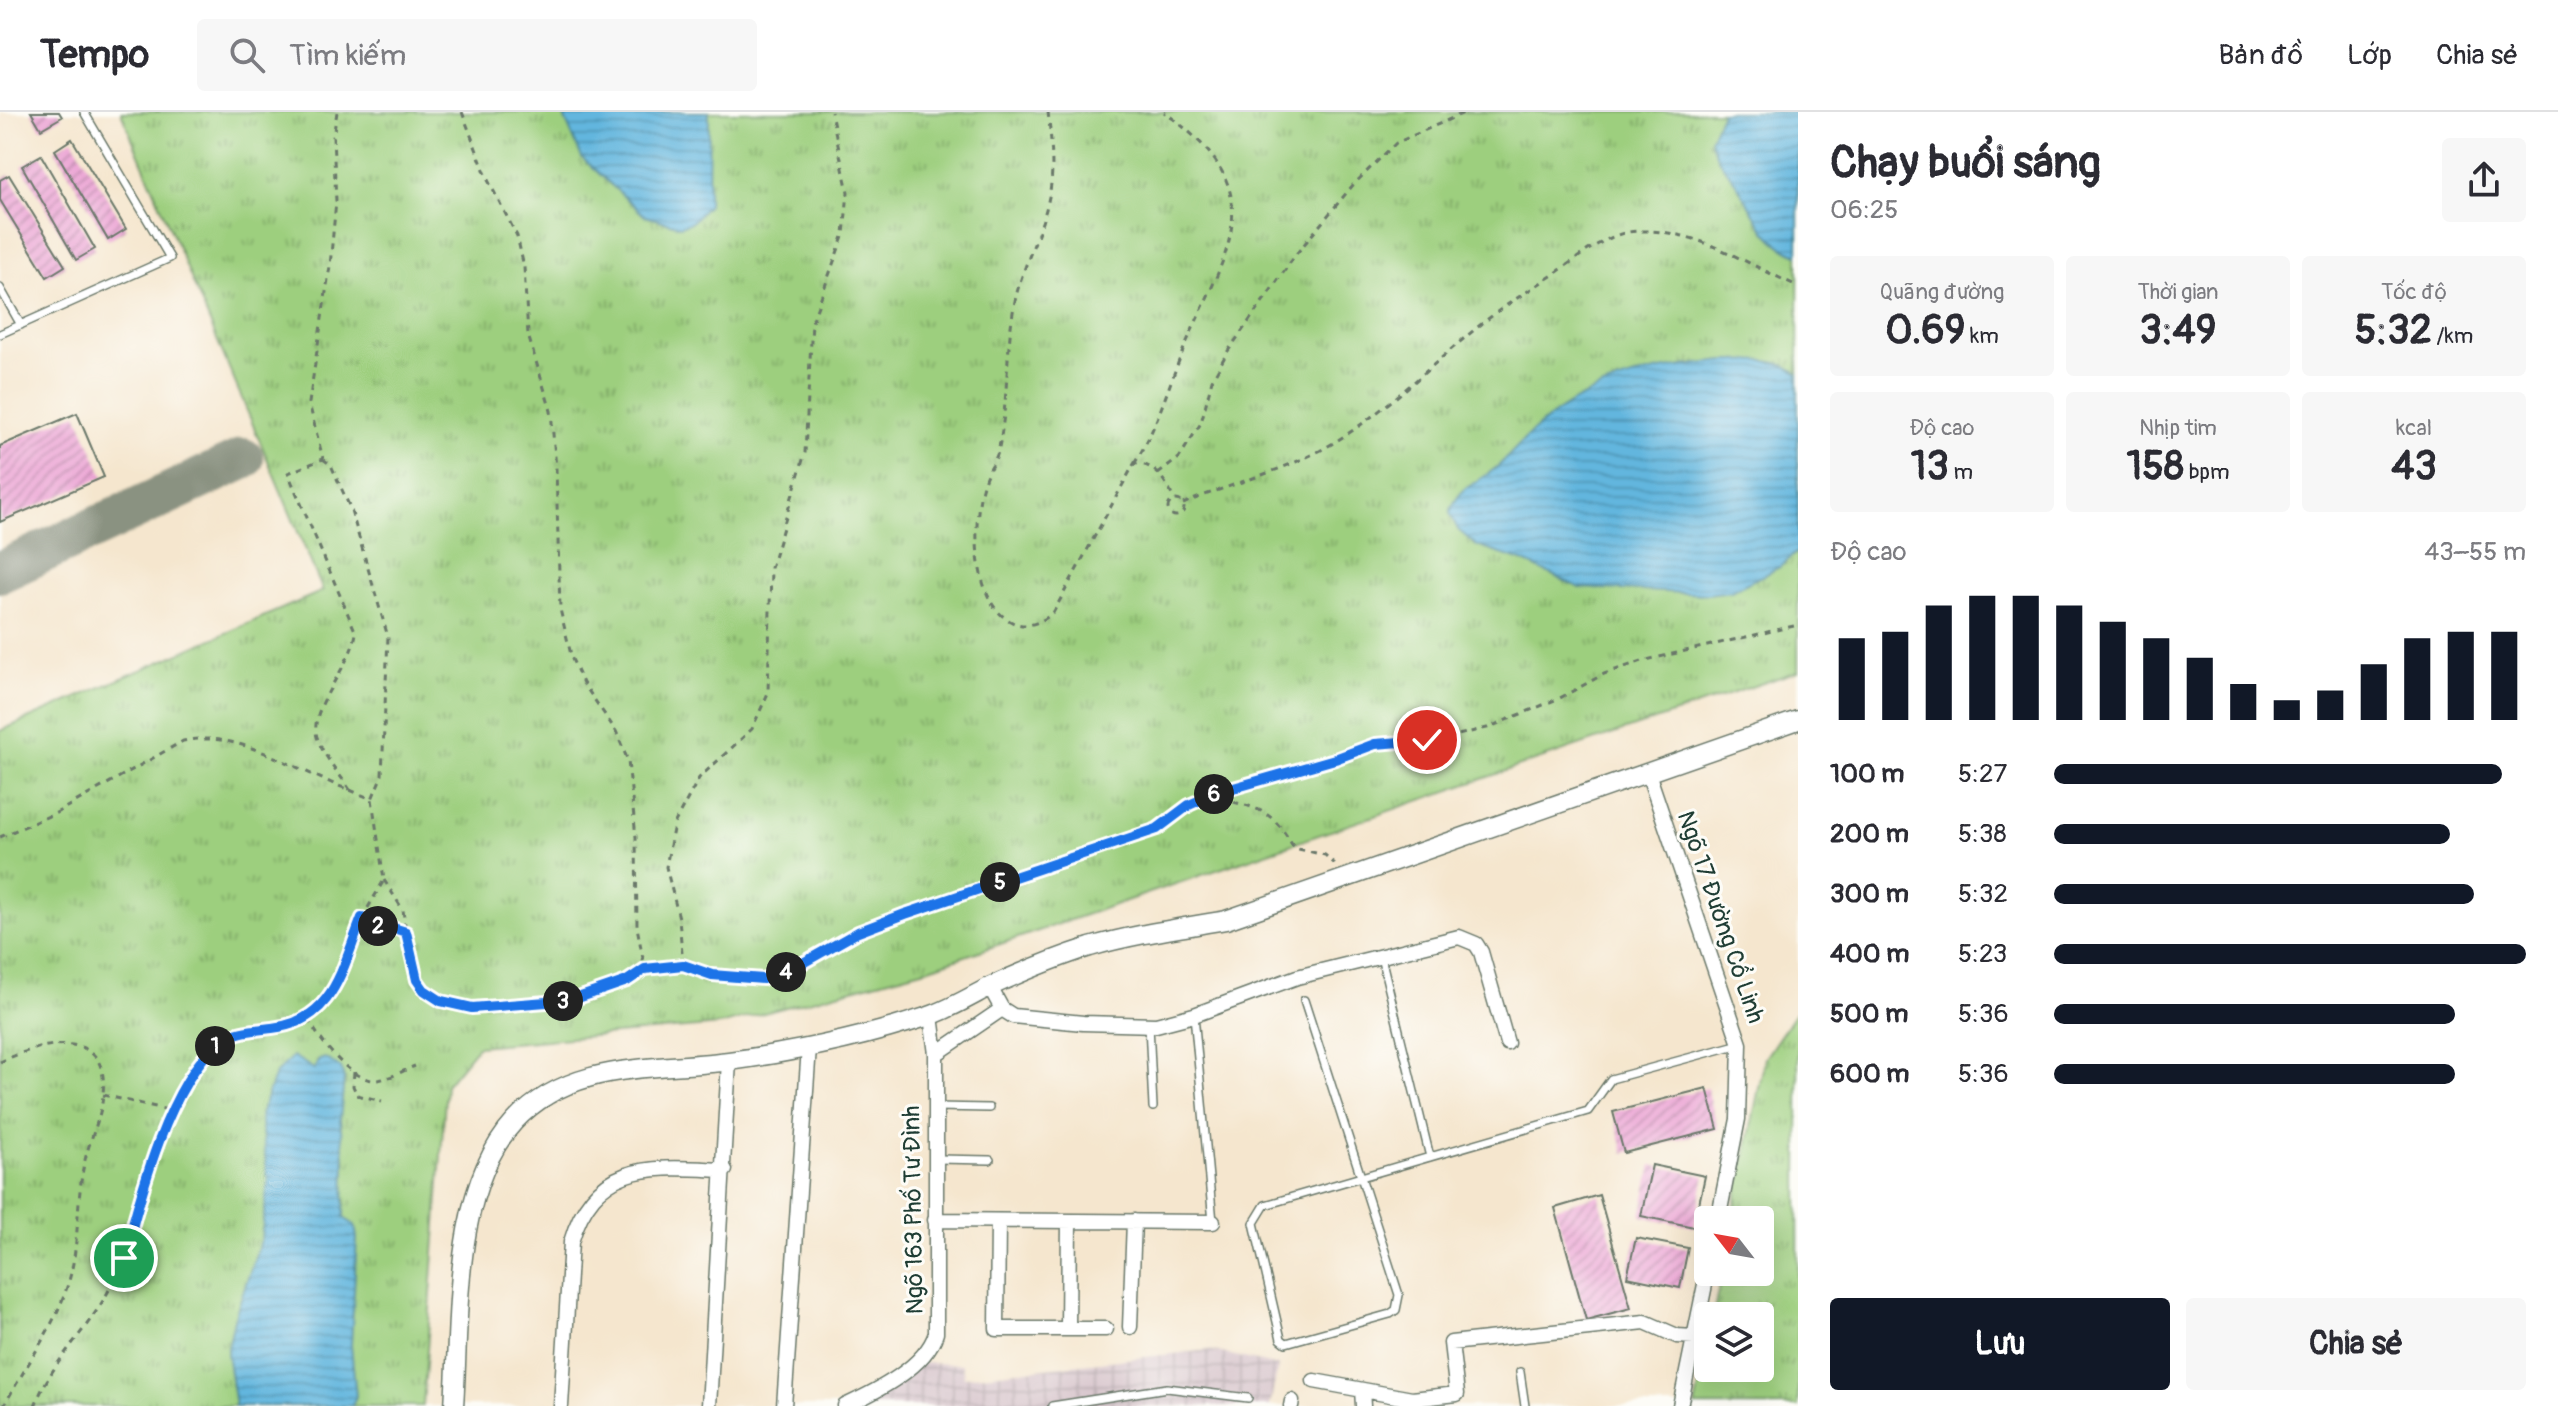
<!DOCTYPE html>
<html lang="vi">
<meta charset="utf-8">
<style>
:root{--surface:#fff;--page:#f7f7f7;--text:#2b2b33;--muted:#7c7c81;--line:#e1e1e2;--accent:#111827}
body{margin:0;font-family:Pangolin,sans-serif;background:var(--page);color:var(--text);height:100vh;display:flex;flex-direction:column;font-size:30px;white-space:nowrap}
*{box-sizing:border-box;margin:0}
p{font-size:26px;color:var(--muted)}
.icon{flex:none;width:44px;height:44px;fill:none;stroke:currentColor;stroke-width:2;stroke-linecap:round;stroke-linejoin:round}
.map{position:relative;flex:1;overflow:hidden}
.sheet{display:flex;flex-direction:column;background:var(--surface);width:760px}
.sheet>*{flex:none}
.needle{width:52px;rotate:301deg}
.tools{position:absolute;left:1694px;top:1094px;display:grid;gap:16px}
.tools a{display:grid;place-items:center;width:80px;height:80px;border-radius:8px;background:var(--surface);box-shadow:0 8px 32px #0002;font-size:40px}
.pin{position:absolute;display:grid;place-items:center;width:68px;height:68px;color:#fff;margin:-34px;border:4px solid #fff;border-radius:50%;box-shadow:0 2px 8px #0007}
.km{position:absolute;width:40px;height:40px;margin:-20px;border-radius:50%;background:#222;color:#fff;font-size:22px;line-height:40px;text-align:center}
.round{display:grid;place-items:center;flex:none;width:84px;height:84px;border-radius:8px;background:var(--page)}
.headline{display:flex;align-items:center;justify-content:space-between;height:136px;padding:0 32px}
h1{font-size:44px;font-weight:700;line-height:60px}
.figures{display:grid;grid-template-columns:repeat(3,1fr);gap:12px;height:136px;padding:8px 32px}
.figures div{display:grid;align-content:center;border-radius:8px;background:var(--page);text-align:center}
.figures b{font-size:40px;font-weight:700}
.figures small{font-size:22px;font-weight:400}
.figures p{font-size:22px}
.chart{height:224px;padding:16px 32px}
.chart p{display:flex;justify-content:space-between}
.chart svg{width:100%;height:144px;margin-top:8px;stroke:var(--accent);stroke-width:6}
.primary-button{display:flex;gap:16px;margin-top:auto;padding:16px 32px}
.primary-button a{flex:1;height:92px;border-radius:8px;background:var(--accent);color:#fff;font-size:32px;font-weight:700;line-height:92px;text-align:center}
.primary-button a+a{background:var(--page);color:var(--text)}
ul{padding:0 32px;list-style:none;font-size:26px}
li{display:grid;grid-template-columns:128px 96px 1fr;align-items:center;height:60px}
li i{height:20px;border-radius:10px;background:var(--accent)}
header{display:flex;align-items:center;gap:48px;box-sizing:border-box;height:112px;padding:0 40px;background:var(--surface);border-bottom:2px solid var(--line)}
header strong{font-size:38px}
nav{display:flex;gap:44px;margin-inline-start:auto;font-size:28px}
.search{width:560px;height:72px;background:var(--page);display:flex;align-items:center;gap:20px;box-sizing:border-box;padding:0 28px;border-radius:8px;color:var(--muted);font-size:30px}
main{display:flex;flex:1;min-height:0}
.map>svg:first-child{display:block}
.industrial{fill:url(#industrial-grid)}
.grass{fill:url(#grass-tufts);stroke:#5e8659;stroke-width:2}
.water{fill:url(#water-rules);stroke:#407a89;stroke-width:2}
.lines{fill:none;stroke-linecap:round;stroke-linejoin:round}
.taxiway{stroke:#8a9281;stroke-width:42}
.building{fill:url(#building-hatch)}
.service-casing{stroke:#6a786a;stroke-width:10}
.minor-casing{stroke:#6a786a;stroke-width:17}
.tertiary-casing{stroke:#6a786a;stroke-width:21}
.path{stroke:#6a786a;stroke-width:3;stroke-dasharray:6 6;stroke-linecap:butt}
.service{stroke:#fff;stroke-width:7}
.minor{stroke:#fff;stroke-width:14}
.tertiary{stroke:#fff;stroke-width:18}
.route-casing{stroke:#fff;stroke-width:16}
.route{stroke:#1a73e8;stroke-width:10}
.labels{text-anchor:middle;stroke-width:6;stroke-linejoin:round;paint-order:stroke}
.street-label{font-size:24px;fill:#1f3d34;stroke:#fdfcf7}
</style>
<header>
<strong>Tempo</strong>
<div class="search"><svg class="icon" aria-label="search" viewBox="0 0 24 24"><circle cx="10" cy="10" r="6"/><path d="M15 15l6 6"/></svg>Tìm kiếm</div>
<nav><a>Bản đồ</a><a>Lớp</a><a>Chia sẻ</a></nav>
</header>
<main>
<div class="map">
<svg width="1798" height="1294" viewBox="0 0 1798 1294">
<defs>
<pattern id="industrial-grid" width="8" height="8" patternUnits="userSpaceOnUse" patternTransform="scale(2)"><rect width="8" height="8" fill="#d2bdc6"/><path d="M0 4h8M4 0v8" fill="none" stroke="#aa9ba2"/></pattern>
<pattern id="grass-tufts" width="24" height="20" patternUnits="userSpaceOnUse" patternTransform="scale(2)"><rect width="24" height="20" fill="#9dcf7e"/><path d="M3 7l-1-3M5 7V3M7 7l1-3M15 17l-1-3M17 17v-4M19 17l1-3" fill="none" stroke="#7fa968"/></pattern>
<pattern id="water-rules" width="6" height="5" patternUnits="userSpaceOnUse" patternTransform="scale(2)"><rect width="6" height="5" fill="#62b6de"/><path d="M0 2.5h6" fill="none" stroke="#5095b5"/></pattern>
<pattern id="building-hatch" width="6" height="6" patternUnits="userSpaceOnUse" patternTransform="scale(2)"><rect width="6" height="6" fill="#eba0d3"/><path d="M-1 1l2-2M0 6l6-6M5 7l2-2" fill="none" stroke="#be84ac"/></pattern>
</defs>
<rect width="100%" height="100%" fill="#fdfcf7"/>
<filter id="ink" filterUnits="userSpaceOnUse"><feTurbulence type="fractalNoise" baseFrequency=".0125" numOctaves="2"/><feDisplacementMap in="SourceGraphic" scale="16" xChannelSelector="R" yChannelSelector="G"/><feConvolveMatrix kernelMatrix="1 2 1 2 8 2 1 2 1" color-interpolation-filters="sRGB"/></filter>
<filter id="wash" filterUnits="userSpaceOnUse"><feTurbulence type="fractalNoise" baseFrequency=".006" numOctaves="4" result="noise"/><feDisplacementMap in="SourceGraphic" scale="32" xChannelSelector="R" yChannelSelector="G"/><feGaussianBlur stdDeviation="1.8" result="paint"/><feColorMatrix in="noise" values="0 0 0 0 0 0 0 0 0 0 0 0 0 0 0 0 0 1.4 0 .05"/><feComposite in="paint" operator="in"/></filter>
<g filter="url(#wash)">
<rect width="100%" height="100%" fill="#f5e6ce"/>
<path class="industrial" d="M1209,1238L1278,1254L1270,1294H854L919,1251L962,1252L964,1265Z"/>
<path class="grass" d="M121,0H1798V559L930,856L720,913L478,934L446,973L423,1294H0V619L323,479Z
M1798,897V1294H1695L1708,1230V1256H1760V1204H1713L1722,1160H1760V1108H1732L1765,946Z"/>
<path class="water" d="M562,0H709L708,93L692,110L680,114L645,104L582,46Z
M1722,0H1798V143C1762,129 1755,100 1736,71C1725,56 1715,46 1710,27Z
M1725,249C1749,249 1779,244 1798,262V439L1780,455L1731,479L1707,482L1580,476L1522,449L1477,434L1458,418L1450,401C1458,374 1478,371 1497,355C1514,340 1527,322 1546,308C1598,267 1660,255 1725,249Z
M293,944L314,957L319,948L325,946L341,956L344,967L340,1008L345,1054L344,1106L355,1113L357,1126L351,1233L356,1284L352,1294H235L227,1241L234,1207L261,1127L268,1069L260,1003L275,962Z"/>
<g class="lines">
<path class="taxiway" d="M0,460L243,347"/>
</g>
<g id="blocks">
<path class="building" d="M31,0H59L62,5L41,17Z
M72,27L126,117L108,128L55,38Z
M41,43L95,137L76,148L22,54Z
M9,63L65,154L47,165L0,88V68Z
M77,301L104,365L0,410V334Z
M1707,976L1718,1017L1624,1041L1613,1000Z
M1652,1053L1705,1064L1694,1115L1641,1104Z
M1599,1083L1631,1196L1586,1208L1555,1096Z
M1636,1126L1688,1136L1680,1176L1627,1165Z"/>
</g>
</g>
<g filter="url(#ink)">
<use href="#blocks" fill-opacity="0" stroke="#6a786a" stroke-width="2"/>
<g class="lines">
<defs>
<path id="service" d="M0,176L21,213
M0,222L170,146L84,0
M1381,845L1430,1045
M1304,888L1399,1183L1396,1198L1390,1202L1286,1231L1281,1227L1254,1111L1265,1093L1588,999L1611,967L1740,932
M1194,903L1213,1110
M1149,913L1153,995
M936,995L989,996
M937,1047L990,1048
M1520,1260L1525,1294
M1052,1294L1167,1276L1248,1286"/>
<path id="minor" d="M1648,661L1740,932L1738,1007L1718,1108
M990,875L1002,897L1013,904L1083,911L1156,913L1194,903L1297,865L1459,825L1476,832L1481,840L1507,931
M936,942L1002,897
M935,1108L1213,1110
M998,1109L997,1217H1106
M1130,1215L1134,1109
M1068,1217L1069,1109
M1314,1269L1412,1287L1457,1282L1451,1231L1645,1210L1677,1224L1694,1225
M1362,1278L1363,1294
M561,1294L571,1130C595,1047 653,1055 725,1058
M709,1294L729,949
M784,1294L809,935
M845,1294C875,1280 926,1255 936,1221V942L931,904
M1291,1294L1292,1289
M1680,1294L1708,1158"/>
<path id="tertiary" d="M454,1294C460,1206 452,1078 514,1010C571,948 653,959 729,949C795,940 866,925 929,904C950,897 970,885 989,875C1022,860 1055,846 1090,835C1135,822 1180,816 1226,808L1798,608"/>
</defs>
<use href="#service" class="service-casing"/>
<use href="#minor" class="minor-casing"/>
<use href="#tertiary" class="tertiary-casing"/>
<path class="path" d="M462,0L488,68L517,124L524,155L528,223L551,299L556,356L560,497L572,547L583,571L616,619L628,649L636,725L637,815L645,857
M1048,0C1051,25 1054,54 1050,79C1044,117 1023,151 1015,189C1005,239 1009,290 998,340C995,350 988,358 985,367C972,402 972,481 1004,505C1022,519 1037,513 1053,501L1134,352C1155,350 1167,371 1174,388
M323,347L331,353L351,398L388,525L382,663L372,687
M1134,352C1158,315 1168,273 1185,234C1229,134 1274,79 1164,0
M1158,362L1179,346L1201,311L1212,268L1228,239L1297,141L1353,73L1396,31L1466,0
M1168 396a8 8 0 1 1 16 0a8 8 0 1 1-16 0Z
M1183,392C1233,370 1288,359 1335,330C1395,293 1441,242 1497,200C1515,187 1534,175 1553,163C1578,146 1607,120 1638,119C1700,117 1744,152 1798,174
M350,678L372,687L384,768L362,806
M1210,684C1256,697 1269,692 1294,736L1325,743L1335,752
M0,725L56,701L183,629C241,617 296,660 350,678C339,661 323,644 317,625C308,595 351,556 356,521L288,361L323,347L309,291L330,154L336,89L333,25L337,0
M384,768L403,798L406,820
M683,853L679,806L666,755L674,712L699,666L752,617L768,581L771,456L805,341L812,210L844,122L848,80L831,0
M308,907C319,927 347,965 372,968C386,969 402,959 415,954
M0,950C39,931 110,912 103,982C102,1004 90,1026 85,1048C75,1089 81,1133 67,1175C54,1216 24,1256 4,1294
M354,960L353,974L357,983L382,989
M103,983L173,999
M35,1294C51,1249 89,1218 110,1176C123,1152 127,1128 134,1101C148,1047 173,986 207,942C233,909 276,925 308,906C339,888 350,836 362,806L406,820L417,868L424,878L441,889L472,896L572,888L627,869L645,857L683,853L712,863L763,867L785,861L858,820L1068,744L1157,717L1189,693L1216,681L1335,647L1375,632L1454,624L1487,616L1560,586L1604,562L1642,549L1798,513"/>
<use href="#service" class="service"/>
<use href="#minor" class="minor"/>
<use href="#tertiary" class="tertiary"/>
</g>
</g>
<g class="lines" filter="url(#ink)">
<defs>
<path id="route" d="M124,1146C140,1084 168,973 219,930C233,919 255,918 272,916C335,909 342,855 362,806L406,820L417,868L424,878L441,889L472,896L572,888L627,869L645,857L683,853L712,863L763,867L785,861L858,820L905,802L1157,717L1189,693L1216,681L1335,647L1375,632L1427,628"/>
</defs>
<use href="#route" class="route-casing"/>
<use href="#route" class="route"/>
</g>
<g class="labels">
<g class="street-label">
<text transform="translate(1721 805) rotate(71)" y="8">Ngõ 17 Đường Cổ Linh</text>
<text transform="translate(913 1098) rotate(-91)" y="8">Ngõ 163 Phố Tư Đình</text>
</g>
</g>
</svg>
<div class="tools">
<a><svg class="needle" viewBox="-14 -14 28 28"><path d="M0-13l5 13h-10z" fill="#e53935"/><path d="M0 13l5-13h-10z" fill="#7c7c81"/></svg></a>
<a><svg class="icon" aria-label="layers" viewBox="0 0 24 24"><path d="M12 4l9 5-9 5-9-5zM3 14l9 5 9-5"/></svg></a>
</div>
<div class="pin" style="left:124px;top:1146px;background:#1e9e55"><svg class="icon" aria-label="arrive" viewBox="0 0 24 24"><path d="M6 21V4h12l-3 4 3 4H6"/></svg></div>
<div class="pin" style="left:1427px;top:628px;background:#d93025"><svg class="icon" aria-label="check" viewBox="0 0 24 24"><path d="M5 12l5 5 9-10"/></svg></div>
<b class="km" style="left:215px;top:934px">1</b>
<b class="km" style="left:378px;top:814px">2</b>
<b class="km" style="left:563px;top:889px">3</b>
<b class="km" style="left:786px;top:860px">4</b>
<b class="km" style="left:1000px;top:770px">5</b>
<b class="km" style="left:1214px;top:682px">6</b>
</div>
<section class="sheet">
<div class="headline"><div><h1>Chạy buổi sáng</h1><p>06:25</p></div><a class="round"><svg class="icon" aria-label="share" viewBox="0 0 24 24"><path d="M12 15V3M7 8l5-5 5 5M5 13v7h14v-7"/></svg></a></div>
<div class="figures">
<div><p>Quãng đường</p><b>0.69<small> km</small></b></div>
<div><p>Thời gian</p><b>3:49</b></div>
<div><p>Tốc độ</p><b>5:32<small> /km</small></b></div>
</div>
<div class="figures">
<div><p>Độ cao</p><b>13<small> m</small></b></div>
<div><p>Nhịp tim</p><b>158<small> bpm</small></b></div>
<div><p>kcal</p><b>43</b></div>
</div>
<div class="chart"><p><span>Độ cao</span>43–55 m</p>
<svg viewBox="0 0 160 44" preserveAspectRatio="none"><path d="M5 44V19M15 44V17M25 44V9M35 44V6M45 44V6M55 44V9M65 44V14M75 44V19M85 44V25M95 44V33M105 44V38M115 44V35M125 44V27M135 44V19M145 44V17M155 44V17"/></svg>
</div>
<ul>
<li><b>100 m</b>5:27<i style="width:95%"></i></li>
<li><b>200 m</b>5:38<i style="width:84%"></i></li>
<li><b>300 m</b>5:32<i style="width:89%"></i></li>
<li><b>400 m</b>5:23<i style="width:100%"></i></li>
<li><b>500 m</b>5:36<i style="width:85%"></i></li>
<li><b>600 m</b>5:36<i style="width:85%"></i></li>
</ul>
<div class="primary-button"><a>Lưu</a><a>Chia sẻ</a></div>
</section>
</main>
